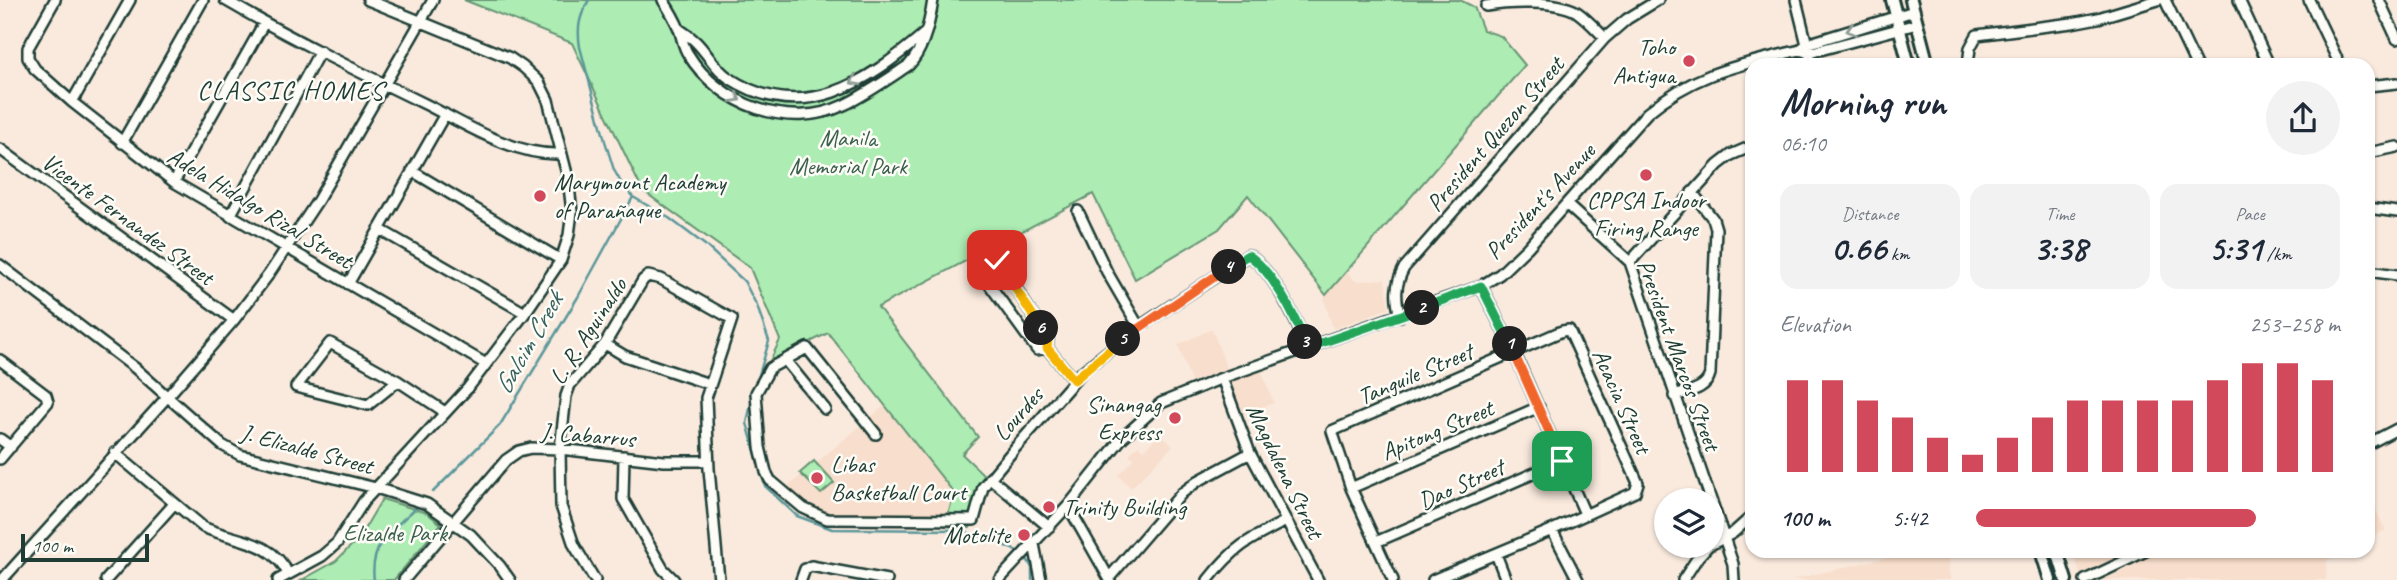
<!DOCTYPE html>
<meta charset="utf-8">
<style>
:root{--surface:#fff;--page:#f2f2f3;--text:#1f2937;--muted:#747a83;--accent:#d1495b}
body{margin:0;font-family:Caveat,sans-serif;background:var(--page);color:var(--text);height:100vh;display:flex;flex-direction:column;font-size:26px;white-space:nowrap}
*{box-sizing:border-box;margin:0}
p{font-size:23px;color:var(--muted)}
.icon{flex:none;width:38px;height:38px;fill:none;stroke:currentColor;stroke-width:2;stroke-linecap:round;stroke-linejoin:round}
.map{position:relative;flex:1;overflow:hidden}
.side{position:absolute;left:1745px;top:58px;width:630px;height:500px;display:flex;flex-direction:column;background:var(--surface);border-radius:21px;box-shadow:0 2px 5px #0004}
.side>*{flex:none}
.controls{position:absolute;left:1654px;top:488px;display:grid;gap:14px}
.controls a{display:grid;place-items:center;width:70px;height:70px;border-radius:50%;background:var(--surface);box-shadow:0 2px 5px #0004;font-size:35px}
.scale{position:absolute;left:21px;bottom:18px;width:128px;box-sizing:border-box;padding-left:7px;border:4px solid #1f3d34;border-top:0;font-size:19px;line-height:24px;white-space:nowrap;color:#1f3d34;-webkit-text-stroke:5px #fdfcf7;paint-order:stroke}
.pin{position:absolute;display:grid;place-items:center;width:60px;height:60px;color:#fff;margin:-30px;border-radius:14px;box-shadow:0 4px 10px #0006}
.km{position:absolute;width:35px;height:35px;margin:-18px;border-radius:50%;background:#222;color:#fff;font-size:19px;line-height:35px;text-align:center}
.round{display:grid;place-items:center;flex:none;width:74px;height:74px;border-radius:37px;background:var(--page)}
.headline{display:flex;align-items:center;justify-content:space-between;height:119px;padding:0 35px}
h1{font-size:38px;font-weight:700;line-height:52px}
.stats{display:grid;grid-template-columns:repeat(3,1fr);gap:10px;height:119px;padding:7px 35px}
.stats div{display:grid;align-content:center;border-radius:18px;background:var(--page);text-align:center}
.stats b{font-size:35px;font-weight:700}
.stats small{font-size:19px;font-weight:400}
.stats p{font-size:19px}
.chart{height:196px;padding:14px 35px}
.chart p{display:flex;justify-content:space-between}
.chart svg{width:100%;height:126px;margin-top:7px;stroke:var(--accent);stroke-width:6}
ul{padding:0 35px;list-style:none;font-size:23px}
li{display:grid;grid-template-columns:112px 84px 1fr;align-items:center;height:52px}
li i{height:18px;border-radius:9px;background:var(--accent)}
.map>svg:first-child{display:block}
.built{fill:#f8decc}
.green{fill:#adecb3;stroke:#669474;stroke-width:2}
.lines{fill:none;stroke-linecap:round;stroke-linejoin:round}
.stream{stroke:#5b979a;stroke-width:2.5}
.minor-casing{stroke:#1f3d34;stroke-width:14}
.major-casing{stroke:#1f3d34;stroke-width:16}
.minor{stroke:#fdfcf7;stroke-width:9}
.major{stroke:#fdfcf7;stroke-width:10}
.oneway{stroke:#8e9c96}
.split-1-casing{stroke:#fff;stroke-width:14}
.split-2-casing{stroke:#fff;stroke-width:14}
.split-3-casing{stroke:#fff;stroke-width:14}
.split-4-casing{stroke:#fff;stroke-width:14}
.split-5-casing{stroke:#fff;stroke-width:14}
.split-6-casing{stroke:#fff;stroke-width:14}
.split-7-casing{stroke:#fff;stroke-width:14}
.split-1{stroke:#f0652b;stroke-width:9}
.split-2{stroke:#22a559;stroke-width:9}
.split-3{stroke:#22a559;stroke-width:9}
.split-4{stroke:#22a559;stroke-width:9}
.split-5{stroke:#f0652b;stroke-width:9}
.split-6{stroke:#f5b400;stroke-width:9}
.split-7{stroke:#f5b400;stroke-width:9}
.poi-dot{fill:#d1495b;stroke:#fdfcf7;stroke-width:2.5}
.labels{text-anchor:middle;stroke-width:5;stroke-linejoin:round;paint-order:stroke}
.poi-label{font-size:24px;fill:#1f3d34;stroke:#fdfcf7;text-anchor:end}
.street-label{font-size:24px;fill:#1f3d34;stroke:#fdfcf7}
.park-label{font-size:24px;fill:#3b604d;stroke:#fdfcf7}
.neighbourhood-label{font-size:26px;letter-spacing:2px;fill:#1f3d34;stroke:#fdfcf7}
.water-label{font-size:26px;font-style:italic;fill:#38625e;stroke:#fdfcf7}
</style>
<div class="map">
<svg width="2397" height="580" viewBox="0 0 2397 580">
<rect width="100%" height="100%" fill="#faeade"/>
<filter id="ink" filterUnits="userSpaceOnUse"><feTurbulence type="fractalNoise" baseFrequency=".0143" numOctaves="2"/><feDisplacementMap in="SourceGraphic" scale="14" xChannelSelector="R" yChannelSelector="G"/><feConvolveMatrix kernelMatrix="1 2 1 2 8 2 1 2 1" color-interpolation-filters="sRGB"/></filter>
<g filter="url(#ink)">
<path class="built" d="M1347,272L1356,281L1385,279L1389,308L1333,329L1324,300L1326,295Z
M1212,329L1227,369L1191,382L1178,345Z
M1261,370L1274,403L1243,414L1231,382Z
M884,406L955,493L945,526L857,524L800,513L778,495Z
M1160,433L1173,446L1131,488L1118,475L1134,459L1129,454L1138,445L1144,450Z
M2368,496L2386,530L2368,539Z
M1944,551H1947L1950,580H1791L1880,559Z
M2073,551H2345L2327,560L2326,580H2077L2080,574Z"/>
<path class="green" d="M464,0H1460L1474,7L1483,30L1501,36L1525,65L1326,295L1248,195L1219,229L1135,279L1093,194L878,307L978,437L962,454L985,476L970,528L945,526L954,493L828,333L769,363L780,340L750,268L642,190L572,43Z
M814,461L834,483L821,494L800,473Z
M382,499L427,513L441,524L394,580H302L336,561L359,538Z"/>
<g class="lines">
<path class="stream" d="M589,0C579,16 577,29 580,47L605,141L614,170L623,186L633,197L669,218L705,245L744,281L757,306L769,341L757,382
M752,399L747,423L765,486L797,516L832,529L958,530L995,541L1021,553
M433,492L500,425L578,297L633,197
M1026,557L1032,568V580
M374,580C369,544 393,529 417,507"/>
<defs>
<path id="minor" d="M55,0L28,48V58L35,69L72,102L174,182L486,364
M225,0C290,38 357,71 425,104C465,124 514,156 560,154
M663,0C669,9 675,19 679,29C682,37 683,47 688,54C719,105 789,131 844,105C867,94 888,79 909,65C924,49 930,21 933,0
M1796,0L1812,65
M2165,0L2196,65
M2239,0L2269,65
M2309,0L2340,65
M2379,0L2397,39
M1486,6C1509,2 1557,0 1577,12C1587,19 1596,29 1605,38
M679,29C685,33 691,37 696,42C708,54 714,68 729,78C803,126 866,83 925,33
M1800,50L1807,44L1914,11
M1968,65L1970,48L1977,35L2072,23L2098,18L2158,0
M2368,86L2397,83
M72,102L130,0
M122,143L203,0
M0,149L234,320
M2368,153L2397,147
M412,171L561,260
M174,182L264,23
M1566,204L1630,262L1711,500
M2368,208L2397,212
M1078,211L1107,272L1139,327
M230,216L320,51
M379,229L525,313
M1630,262L1718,165L1731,155L1752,146
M0,265L135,368L222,445L240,455L376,488L427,504L471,535L500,566L510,580
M2368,271L2397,275
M348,284L445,114
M1481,286L1514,352L1585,514
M1400,316C1395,297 1395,285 1404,268L1605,38L1627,19L1658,0
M605,344L625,356L709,384
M1047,348L1037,350L981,273L987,264L996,259L999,261L1048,340L1047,348L1074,380
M0,360L46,395L48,402L0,459
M785,360L825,409
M1222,378L1250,453L1318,580
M398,381L368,405L296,387L330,343L398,381L445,412
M1674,396C1689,391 1706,390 1710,374L1716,229L1713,219L1692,192
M876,434L807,348L770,368L756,393L760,447L766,472L770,480L803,508L827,519L974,520L983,487L1016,447L1083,371L1139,327L1248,255C1272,269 1297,321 1307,348
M0,439L11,447
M2368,444L2397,429
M115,453L203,527C233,541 272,539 288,574
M624,456L623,499L663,569L674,580
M990,478L1049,527
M1351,488L1539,407
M1712,502L1733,564L1734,580
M1068,506L1110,580
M1552,530L1578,580
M1376,542L1562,461
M1034,544L1041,580
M1712,544L1733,533L1752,516
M1496,554L1506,580
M1109,578L1182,493L1198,481L1250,453
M2,580L168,396L234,320L269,274L318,200L433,0
M106,580L174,504
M278,580L322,556L337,543L364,501L468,388L525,313L561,260L569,235L572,212L568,178L548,100L539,82L523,67L510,58L368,0
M404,580L506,460L519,451L531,448L560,449L664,461H708
M595,580L574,545L561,506L560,449L566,396L570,385L605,344L643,280L648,276L661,279L732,319L706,398L709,469L719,580
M801,580L805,569L811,566L887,580
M999,580L1068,506L1122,438L1161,403L1222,378L1481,286L1500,274L1527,248L1647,113C1696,72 1740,65 1800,50L1809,53L1917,24
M1208,580C1235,546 1248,540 1286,521
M1393,580L1351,488L1332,431L1562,331L1569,330L1638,483L1635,492L1552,530L1433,580
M1683,580L1698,557L1708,546
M2085,580L2146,551"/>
<path id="major" d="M1892,0L1909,65
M1911,0L1928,65
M2041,551L2050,580
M2057,551L2066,580"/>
</defs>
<use href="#minor" class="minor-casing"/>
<use href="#major" class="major-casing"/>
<use href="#minor" class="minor"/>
<use href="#major" class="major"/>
</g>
<defs><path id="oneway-chevron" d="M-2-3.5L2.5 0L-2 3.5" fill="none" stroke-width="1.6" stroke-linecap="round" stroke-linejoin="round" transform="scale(1.75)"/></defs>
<g class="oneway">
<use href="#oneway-chevron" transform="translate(1851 30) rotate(162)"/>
<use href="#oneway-chevron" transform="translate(855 81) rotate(152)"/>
<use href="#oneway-chevron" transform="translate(736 98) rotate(30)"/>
</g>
</g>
<g class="lines" filter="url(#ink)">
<defs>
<path id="split-1" d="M1510,344L1562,461"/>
<path id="split-2" d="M1422,308L1481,286L1510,344"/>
<path id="split-3" d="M1305,342L1307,348L1422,308"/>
<path id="split-4" d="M1229,267L1248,255C1271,269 1295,316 1305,342"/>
<path id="split-5" d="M1123,339L1229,267"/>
<path id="split-6" d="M1041,328L1048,340L1047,348L1074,380L1123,339"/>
<path id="split-7" d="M997,260L1041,328"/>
</defs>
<use href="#split-1" class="split-1-casing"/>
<use href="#split-2" class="split-2-casing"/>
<use href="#split-3" class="split-3-casing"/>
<use href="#split-4" class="split-4-casing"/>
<use href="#split-5" class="split-5-casing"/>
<use href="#split-6" class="split-6-casing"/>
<use href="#split-7" class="split-7-casing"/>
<use href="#split-1" class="split-1"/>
<use href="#split-2" class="split-2"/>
<use href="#split-3" class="split-3"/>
<use href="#split-4" class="split-4"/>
<use href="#split-5" class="split-5"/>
<use href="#split-6" class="split-6"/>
<use href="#split-7" class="split-7"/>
</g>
<g class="poi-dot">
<circle cx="1689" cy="61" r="7"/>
<circle cx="1646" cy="175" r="7"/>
<circle cx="540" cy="196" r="7"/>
<circle cx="1175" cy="418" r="7"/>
<circle cx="817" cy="478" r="7"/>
<circle cx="1049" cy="507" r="7"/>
<circle cx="1024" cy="535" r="7"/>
</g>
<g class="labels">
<g class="poi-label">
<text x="1675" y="55">Toho<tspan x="1675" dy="28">Antigua</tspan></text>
<text x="554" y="190" text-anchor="start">Marymount Academy<tspan x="554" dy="28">of Parañaque</tspan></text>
<text x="1646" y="208" text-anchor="middle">CPPSA Indoor<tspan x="1646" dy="28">Firing Range</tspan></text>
<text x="1161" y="412">Sinangag<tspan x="1161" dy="28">Express</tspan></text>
<text x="831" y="472" text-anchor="start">Libas<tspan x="831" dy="28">Basketball Court</tspan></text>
<text x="1063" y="515" text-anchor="start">Trinity Building</text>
<text x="1010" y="543">Motolite</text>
</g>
<g class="street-label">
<text transform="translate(1495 134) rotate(-49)" y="8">President Quezon Street</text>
<text transform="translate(1540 201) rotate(-47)" y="8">President's Avenue</text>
<text transform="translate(260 208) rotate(31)" y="8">Adela Hidalgo Rizal Street</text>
<text transform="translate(128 219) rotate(36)" y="8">Vicente Fernandez Street</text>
<text transform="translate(588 331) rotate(-57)" y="8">L. R. Aguinaldo</text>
<text transform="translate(1679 355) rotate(70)" y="8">President Marcos Street</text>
<text transform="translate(1415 374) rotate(-23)" y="8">Tanguile Street</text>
<text transform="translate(1622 401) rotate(66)" y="8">Acacia Street</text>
<text transform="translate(1018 414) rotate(-49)" y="8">Lourdes</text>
<text transform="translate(1437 430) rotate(-23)" y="8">Apitong Street</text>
<text transform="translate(588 435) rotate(5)" y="8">J. Cabarrus</text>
<text transform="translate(307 449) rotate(15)" y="8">J. Elizalde Street</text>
<text transform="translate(1285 471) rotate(64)" y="8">Magdalena Street</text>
<text transform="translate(1461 484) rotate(-24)" y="8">Dao Street</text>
</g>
<g class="park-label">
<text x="848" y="146">Manila<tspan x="848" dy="28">Memorial Park</tspan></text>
<text x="395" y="541">Elizalde Park</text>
</g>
<g class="neighbourhood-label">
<text x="291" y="99">CLASSIC HOMES</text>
</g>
<g class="water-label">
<text transform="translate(528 343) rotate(-60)" y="9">Galcim Creek</text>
</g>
</g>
</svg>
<div class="controls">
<a><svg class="icon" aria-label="layers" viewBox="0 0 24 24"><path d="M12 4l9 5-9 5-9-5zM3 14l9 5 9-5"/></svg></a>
</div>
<div class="scale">100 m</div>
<div class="pin" style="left:1562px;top:461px;background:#1e9e55"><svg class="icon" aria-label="arrive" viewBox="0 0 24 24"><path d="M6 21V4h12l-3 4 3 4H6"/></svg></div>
<div class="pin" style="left:997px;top:260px;background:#d93025"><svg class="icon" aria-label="check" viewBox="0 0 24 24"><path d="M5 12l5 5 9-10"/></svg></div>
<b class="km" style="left:1510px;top:344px">1</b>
<b class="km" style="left:1422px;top:308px">2</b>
<b class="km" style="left:1305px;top:342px">3</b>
<b class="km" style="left:1229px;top:267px">4</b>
<b class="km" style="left:1123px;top:339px">5</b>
<b class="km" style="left:1041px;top:328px">6</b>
<section class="side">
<div class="headline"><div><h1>Morning run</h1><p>06:10</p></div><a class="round"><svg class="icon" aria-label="share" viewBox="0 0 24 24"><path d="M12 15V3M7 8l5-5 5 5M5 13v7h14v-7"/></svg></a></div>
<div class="stats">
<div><p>Distance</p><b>0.66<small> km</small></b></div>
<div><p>Time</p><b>3:38</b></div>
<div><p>Pace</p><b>5:31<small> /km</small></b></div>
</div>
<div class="chart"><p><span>Elevation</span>253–258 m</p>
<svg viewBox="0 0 160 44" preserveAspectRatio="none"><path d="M5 44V12M15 44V12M25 44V19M35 44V25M45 44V32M55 44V38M65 44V32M75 44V25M85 44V19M95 44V19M105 44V19M115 44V19M125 44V12M135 44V6M145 44V6M155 44V12"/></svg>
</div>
<ul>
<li><b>100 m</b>5:42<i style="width:77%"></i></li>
</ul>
</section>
</div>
